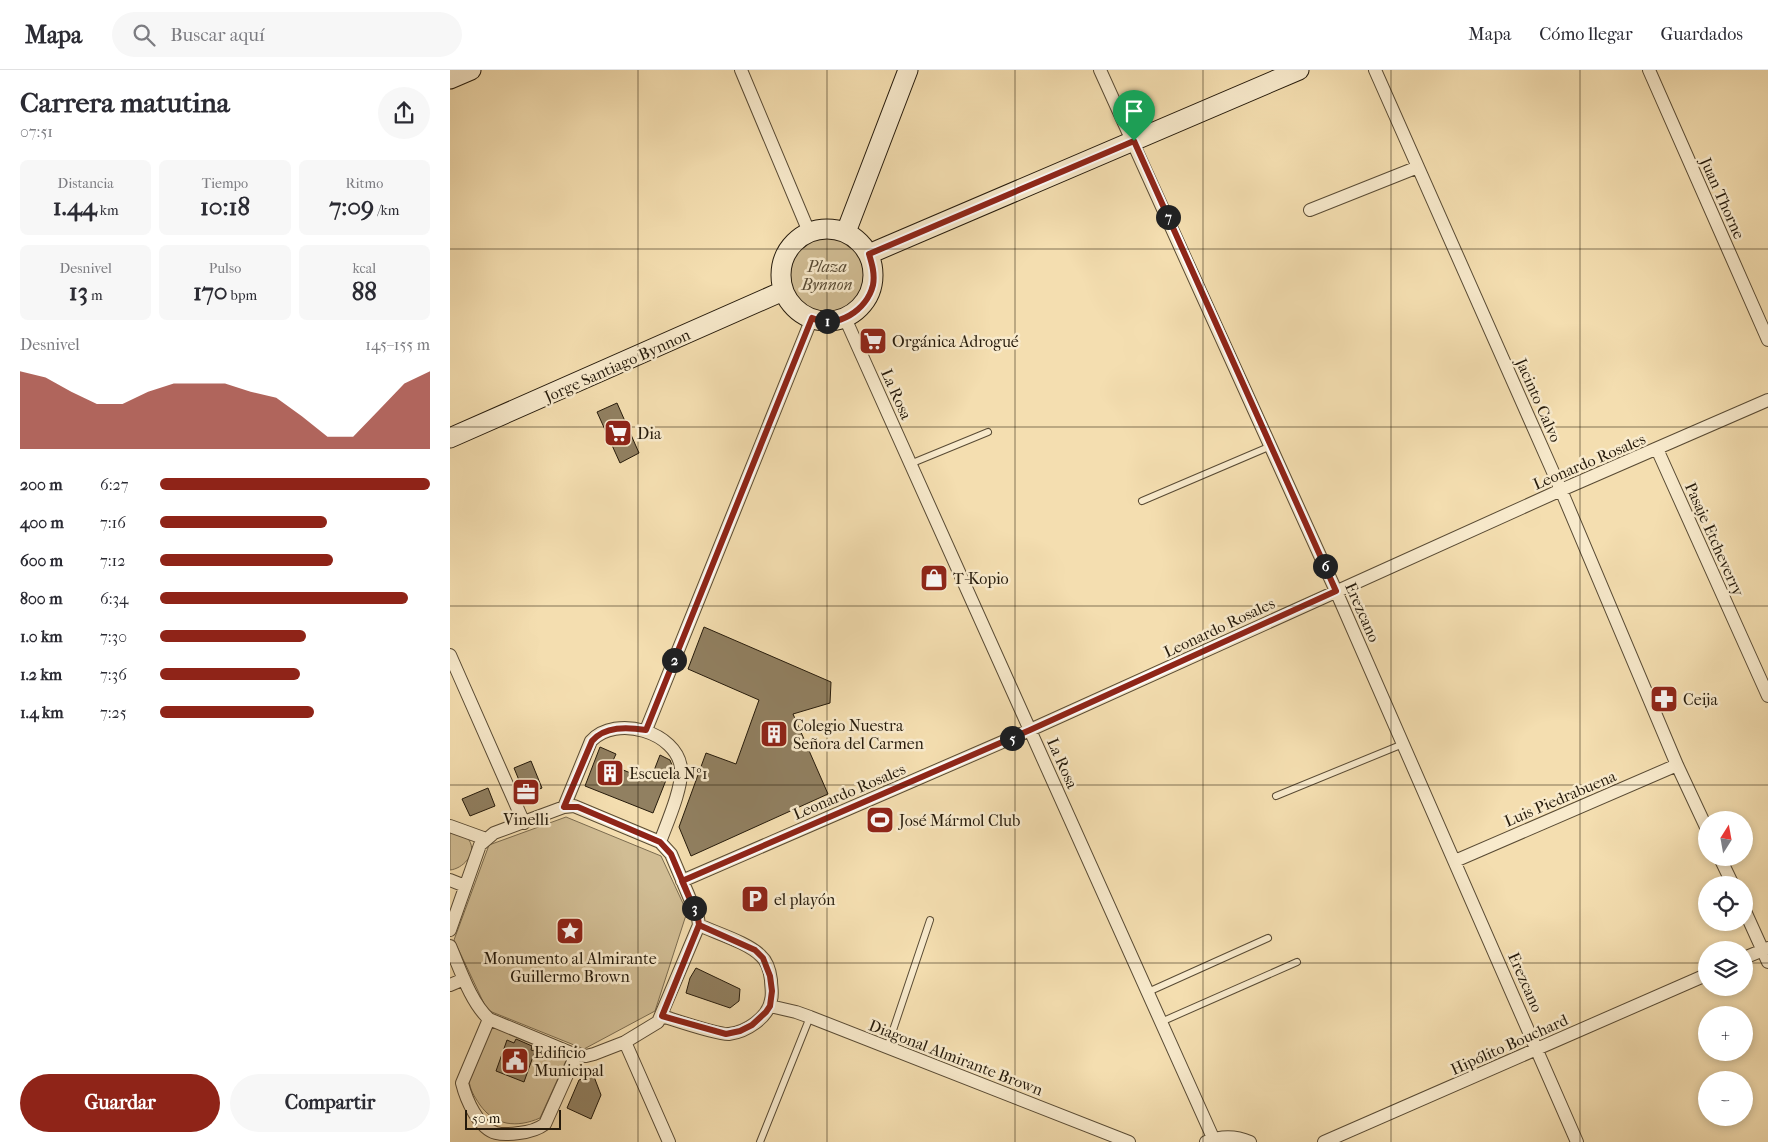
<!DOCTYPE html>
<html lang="es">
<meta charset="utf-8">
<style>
:root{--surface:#fff;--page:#f7f7f7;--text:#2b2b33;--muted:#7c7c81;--line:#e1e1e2;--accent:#8f2418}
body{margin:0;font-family:"IM FELL French Canon",serif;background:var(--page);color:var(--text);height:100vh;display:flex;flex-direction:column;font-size:19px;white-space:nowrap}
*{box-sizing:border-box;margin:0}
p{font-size:16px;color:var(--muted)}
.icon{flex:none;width:28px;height:28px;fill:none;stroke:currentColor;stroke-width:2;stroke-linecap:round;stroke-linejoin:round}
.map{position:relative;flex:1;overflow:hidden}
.sheet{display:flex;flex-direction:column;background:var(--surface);width:450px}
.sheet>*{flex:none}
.needle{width:32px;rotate:11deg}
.tools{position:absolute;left:1248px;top:741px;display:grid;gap:10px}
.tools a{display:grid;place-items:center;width:55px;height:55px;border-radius:50%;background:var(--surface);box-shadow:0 2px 8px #0003;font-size:25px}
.scale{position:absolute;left:15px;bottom:12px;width:96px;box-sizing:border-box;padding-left:5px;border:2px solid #251a0b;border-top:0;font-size:14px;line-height:18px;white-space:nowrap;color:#251a0b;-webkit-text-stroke:4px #f8eacc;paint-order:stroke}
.pin{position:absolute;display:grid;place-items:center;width:42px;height:42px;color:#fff;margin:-51px -21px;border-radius:50% 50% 50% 0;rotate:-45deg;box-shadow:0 0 5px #0007}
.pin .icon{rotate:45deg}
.km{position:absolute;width:25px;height:25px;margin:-12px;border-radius:50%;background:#222;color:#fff;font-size:14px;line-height:25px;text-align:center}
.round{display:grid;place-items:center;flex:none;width:52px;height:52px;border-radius:26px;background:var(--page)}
.headline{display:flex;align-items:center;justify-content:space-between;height:85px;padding:0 20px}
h1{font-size:28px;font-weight:800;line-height:38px}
.metrics{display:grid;grid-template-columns:repeat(3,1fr);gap:8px;height:85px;padding:5px 20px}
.metrics div{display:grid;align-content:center;border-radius:8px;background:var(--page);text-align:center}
.metrics b{font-size:25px;font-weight:800}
.metrics small{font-size:14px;font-weight:400}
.metrics p{font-size:14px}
.chart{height:140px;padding:10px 20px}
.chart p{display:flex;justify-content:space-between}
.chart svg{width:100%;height:90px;margin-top:5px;fill:var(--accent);opacity:.7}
.cta{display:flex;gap:10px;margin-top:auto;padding:10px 20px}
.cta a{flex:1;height:58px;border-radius:30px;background:var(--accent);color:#fff;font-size:20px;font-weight:800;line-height:58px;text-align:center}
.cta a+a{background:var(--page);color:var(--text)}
ul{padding:0 20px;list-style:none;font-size:16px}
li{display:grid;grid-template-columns:80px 60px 1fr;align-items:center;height:38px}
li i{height:12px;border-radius:6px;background:var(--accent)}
header{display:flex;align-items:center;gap:30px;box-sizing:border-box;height:70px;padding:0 25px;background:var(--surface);border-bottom:1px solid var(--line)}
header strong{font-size:24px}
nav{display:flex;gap:28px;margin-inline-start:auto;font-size:18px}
.search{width:350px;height:45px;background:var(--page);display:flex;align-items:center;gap:12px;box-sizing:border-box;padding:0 18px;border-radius:28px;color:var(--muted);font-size:19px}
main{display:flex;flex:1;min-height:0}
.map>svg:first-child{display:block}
.green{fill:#d1bd94;stroke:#7b6c50}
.building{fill:#918061;stroke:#251a0b}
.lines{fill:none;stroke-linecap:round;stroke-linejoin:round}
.lane-casing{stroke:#594b34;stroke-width:8}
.street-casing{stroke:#594b34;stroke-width:14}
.secondary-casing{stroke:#251a0b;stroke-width:21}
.lane{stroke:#f8eacc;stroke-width:6}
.street{stroke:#f8eacc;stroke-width:12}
.secondary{stroke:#f8eacc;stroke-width:19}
.route-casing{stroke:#fff;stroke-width:10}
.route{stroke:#8f2418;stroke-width:6}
.grid{fill:none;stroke:#251a0b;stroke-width:1;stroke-opacity:0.55}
.labels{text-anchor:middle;stroke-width:5;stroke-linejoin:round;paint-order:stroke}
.street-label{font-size:16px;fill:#251a0b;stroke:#f8eacc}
.park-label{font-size:16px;font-style:italic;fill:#594b34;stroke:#f8eacc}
.poi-label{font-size:16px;fill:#251a0b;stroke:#f8eacc;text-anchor:start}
</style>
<header>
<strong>Mapa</strong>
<div class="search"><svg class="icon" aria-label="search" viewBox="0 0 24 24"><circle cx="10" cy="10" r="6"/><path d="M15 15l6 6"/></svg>Buscar aquí</div>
<nav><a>Mapa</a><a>Cómo llegar</a><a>Guardados</a></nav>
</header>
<main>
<section class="sheet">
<div class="headline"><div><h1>Carrera matutina</h1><p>07:51</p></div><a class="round"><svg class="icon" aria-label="share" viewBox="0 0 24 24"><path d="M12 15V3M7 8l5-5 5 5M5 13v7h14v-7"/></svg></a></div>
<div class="metrics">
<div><p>Distancia</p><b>1.44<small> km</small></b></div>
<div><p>Tiempo</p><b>10:18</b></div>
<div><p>Ritmo</p><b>7:09<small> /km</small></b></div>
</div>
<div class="metrics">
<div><p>Desnivel</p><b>13<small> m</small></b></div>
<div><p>Pulso</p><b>170<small> bpm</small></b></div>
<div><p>kcal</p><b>88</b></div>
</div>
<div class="chart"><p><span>Desnivel</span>145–155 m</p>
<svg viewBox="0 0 160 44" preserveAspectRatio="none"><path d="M0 44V6L10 9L20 16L30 22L40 22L50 16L60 12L70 12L80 12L90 16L100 19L110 28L120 38L130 38L140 25L150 12L160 6V44z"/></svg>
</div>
<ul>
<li><b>200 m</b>6:27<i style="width:100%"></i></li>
<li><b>400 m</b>7:16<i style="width:62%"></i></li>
<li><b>600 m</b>7:12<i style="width:64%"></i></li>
<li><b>800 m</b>6:34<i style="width:92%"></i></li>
<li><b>1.0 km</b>7:30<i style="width:54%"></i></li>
<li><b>1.2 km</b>7:36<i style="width:52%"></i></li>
<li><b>1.4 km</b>7:25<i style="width:57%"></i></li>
</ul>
<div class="cta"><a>Guardar</a><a>Compartir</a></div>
</section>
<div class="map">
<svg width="1318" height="1072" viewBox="0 0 1318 1072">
<rect width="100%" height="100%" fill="#f4deb0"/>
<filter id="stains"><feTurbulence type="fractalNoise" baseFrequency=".004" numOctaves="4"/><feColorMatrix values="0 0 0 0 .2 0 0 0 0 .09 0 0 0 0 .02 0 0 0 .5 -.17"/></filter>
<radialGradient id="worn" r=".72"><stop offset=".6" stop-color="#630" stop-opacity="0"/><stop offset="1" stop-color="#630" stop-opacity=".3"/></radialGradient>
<path class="green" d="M337 206a40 40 0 1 1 80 0a40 40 0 1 1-80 0Z
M116,747L211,786L237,842L205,941L134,979L37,940L4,870L39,775Z
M0,761C6,763 15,765 19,770C28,784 12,799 0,800Z
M43,953L119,984L90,1048C67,1058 45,1056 30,1035C24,1026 20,1020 19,1010Z"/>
<path class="building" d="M167,333L189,383L170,393L147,342Z
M254,557L381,612L380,633L343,644L378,724L241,786L229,757L256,683L286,694L309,630L238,599Z
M150,677L166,684L161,695L200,711L210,685L220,690L222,695L203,743L135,716Z
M81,691L92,718L75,725L64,698Z
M38,718L45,736L20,746L12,729Z
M246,898L290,919L289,931L280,938L236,923L240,908Z
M66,969L82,976L81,980L85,981L74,1012L46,1001L57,970L64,973Z
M143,1004L151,1025L141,1049L117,1038L129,1010Z"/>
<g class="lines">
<defs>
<path id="lane" d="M460,394L538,362
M692,431L821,376
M826,726L953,674
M698,922L818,868
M711,952L847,892
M437,978L480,850
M310,1072L360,947"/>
<path id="street" d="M291,0L359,162
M650,0L886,521L1127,1072
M925,0L1111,420L1227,695L1256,757
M1199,0L1318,270
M860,140L968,97
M395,248L764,1070
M1207,379L1318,626
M0,585L74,753
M196,660L362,248
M114,737L141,671C166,644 227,662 231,698C233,717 217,753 210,772
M0,756L36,769
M1270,788L1283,815
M1005,791L1227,695
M0,810L15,816
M232,811L580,660L1111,420L1318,330
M1294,839L1318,892
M0,860L30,775L44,763L114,737L124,736L210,772L221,784L248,848L249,855L208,952L175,972L144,984L136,986L126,985L39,949C21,933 10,899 0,876
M1294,888L1318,878
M0,915L14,909
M320,936L346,942L360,947L679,1072
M212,946C225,950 268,965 279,964C296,962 318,948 321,930C323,923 321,917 321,910C320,902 318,892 311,886C299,873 266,863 249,855
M39,949L12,1013C16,1029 28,1058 46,1063C54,1065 62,1064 69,1063C79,1062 87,1060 95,1054L126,985
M175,972L219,1072
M756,1072C770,1066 786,1066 800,1072
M874,1072L1256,905"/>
<path id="secondary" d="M0,9L21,0
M331 205a46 46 0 1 1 92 0a46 46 0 1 1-92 0Z
M396,162L458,0
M419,184L849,0
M0,368L333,221"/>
</defs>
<use href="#lane" class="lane-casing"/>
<use href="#street" class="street-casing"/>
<use href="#secondary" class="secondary-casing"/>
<use href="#lane" class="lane"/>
<use href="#street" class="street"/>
<use href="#secondary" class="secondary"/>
</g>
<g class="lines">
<defs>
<path id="route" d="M684,71L419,184C422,194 425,204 423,215C417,240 387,260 362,248L196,660C177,657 155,656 142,671L114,737H128L210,772L221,784L248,848L249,855L305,880L313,888L320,906L322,921L320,936L316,942L302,955L290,961L276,964L212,946L249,855L248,848L232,811L580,660L886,521L684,71"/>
</defs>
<use href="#route" class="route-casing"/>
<use href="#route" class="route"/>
</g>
<path class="grid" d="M188,0V1072M377,0V1072M565,0V1072M753,0V1072M941,0V1072M1130,0V1072M0,179H1318M0,357H1318M0,536H1318M0,715H1318M0,893H1256M1294,893H1318"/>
<defs>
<symbol id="supermarket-square" viewBox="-11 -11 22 22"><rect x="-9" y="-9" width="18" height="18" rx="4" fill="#8f2418" stroke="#f8eacc"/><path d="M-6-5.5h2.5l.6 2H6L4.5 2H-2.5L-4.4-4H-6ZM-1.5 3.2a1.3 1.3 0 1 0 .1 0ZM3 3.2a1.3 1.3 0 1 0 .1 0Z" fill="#fff"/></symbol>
<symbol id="shop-square" viewBox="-11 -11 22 22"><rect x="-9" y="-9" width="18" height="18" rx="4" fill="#8f2418" stroke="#f8eacc"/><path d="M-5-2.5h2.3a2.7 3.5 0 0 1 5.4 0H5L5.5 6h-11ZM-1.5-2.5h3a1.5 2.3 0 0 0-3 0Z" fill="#fff"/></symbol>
<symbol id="pharmacy-square" viewBox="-11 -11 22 22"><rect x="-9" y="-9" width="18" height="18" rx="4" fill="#8f2418" stroke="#f8eacc"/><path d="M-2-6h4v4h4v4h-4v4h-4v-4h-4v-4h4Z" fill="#fff"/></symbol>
<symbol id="building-square" viewBox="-11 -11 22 22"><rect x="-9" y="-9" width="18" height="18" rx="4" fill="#8f2418" stroke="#f8eacc"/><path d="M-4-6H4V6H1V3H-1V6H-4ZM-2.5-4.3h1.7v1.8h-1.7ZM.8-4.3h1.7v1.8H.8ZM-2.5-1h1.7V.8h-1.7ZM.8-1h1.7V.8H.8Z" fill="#fff"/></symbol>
<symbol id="office-square" viewBox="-11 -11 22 22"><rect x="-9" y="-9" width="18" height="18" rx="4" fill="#8f2418" stroke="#f8eacc"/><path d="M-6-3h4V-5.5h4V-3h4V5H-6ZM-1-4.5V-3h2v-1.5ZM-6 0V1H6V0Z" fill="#fff"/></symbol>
<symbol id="stadium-square" viewBox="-11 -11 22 22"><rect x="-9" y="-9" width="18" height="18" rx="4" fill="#8f2418" stroke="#f8eacc"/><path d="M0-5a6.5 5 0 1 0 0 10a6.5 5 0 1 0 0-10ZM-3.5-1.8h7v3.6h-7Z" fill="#fff"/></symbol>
<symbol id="parking-square" viewBox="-11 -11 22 22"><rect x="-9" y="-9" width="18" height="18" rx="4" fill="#8f2418" stroke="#f8eacc"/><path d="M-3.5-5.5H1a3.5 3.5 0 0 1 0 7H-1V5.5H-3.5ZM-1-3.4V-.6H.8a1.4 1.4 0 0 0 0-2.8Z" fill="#fff"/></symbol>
<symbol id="sight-square" viewBox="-11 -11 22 22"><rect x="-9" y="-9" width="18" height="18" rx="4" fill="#8f2418" stroke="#f8eacc"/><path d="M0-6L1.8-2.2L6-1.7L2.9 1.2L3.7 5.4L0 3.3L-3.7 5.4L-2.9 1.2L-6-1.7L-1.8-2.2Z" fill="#fff"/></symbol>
<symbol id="civic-square" viewBox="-11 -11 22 22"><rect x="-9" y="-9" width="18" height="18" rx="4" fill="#8f2418" stroke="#f8eacc"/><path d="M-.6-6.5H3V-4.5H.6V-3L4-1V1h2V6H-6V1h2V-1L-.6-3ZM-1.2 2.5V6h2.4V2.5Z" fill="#fff"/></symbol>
</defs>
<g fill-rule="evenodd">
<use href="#supermarket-square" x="407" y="255" width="32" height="32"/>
<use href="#supermarket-square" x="152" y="347" width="32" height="32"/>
<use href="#shop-square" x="468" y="492" width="32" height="32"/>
<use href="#pharmacy-square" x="1198" y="613" width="32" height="32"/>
<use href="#building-square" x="308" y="648" width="32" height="32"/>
<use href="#building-square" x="144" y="687" width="32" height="32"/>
<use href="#office-square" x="60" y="706" width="32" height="32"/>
<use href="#stadium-square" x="414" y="734" width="32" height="32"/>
<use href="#parking-square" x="289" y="813" width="32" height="32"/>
<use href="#sight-square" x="104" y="845" width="32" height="32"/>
<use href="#civic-square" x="49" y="975" width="32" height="32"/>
</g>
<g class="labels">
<g class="street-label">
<text transform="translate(1273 128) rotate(66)" y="6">Juan Thorne</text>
<text transform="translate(167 295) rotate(-24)" y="6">Jorge Santiago Bynnon</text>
<text transform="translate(447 324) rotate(66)" y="6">La Rosa</text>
<text transform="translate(1089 330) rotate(66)" y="6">Jacinto Calvo</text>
<text transform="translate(1139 391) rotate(-23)" y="6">Leonardo Rosales</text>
<text transform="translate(1265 469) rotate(66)" y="6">Pasaje Etcheverry</text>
<text transform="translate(913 542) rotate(66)" y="6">Erezcano</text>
<text transform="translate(769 557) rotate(-25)" y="6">Leonardo Rosales</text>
<text transform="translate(613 693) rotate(66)" y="6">La Rosa</text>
<text transform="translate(399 721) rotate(-23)" y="6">Leonardo Rosales</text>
<text transform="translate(1110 728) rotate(-23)" y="6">Luis Piedrabuena</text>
<text transform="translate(1076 912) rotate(66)" y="6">Erezcano</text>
<text transform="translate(1059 974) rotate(-24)" y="6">Hipólito Bouchard</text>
<text transform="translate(506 987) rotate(21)" y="6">Diagonal Almirante Brown</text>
</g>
<g class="park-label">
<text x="377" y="202">Plaza<tspan x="377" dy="18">Bynnon</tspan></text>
</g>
<g class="poi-label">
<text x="442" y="277">Orgánica Adrogué</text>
<text x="187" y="369">Dia</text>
<text x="503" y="514">T-Kopio</text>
<text x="1233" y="635">Ceija</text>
<text x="343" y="661">Colegio Nuestra<tspan x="343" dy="18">Señora del Carmen</tspan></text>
<text x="179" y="709">Escuela Nº1</text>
<text x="76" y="755" text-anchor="middle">Vinelli</text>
<text x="449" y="756">José Mármol Club</text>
<text x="324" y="835">el playón</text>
<text x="120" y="894" text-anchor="middle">Monumento al Almirante<tspan x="120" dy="18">Guillermo Brown</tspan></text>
<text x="84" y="988">Edificio<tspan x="84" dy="18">Municipal</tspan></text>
</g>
</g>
<rect width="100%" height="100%" filter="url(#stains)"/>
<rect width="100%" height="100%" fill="url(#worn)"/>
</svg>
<div class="tools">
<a><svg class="needle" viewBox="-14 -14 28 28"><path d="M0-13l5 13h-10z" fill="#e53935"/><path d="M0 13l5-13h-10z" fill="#7c7c81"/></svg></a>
<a><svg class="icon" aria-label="locate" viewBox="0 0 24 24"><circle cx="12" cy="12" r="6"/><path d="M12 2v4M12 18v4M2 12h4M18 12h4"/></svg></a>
<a><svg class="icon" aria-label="layers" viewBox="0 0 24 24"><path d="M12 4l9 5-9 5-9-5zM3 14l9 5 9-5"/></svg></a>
<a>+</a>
<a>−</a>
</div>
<div class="scale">50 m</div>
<div class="pin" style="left:684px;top:71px;background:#1e9e55"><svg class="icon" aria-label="arrive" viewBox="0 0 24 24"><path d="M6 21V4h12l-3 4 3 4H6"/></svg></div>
<b class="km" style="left:377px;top:251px">1</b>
<b class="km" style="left:224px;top:590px">2</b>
<b class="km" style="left:244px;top:838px">3</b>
<b class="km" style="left:562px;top:668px">5</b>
<b class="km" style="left:875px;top:496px">6</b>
<b class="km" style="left:718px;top:147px">7</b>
</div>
</main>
